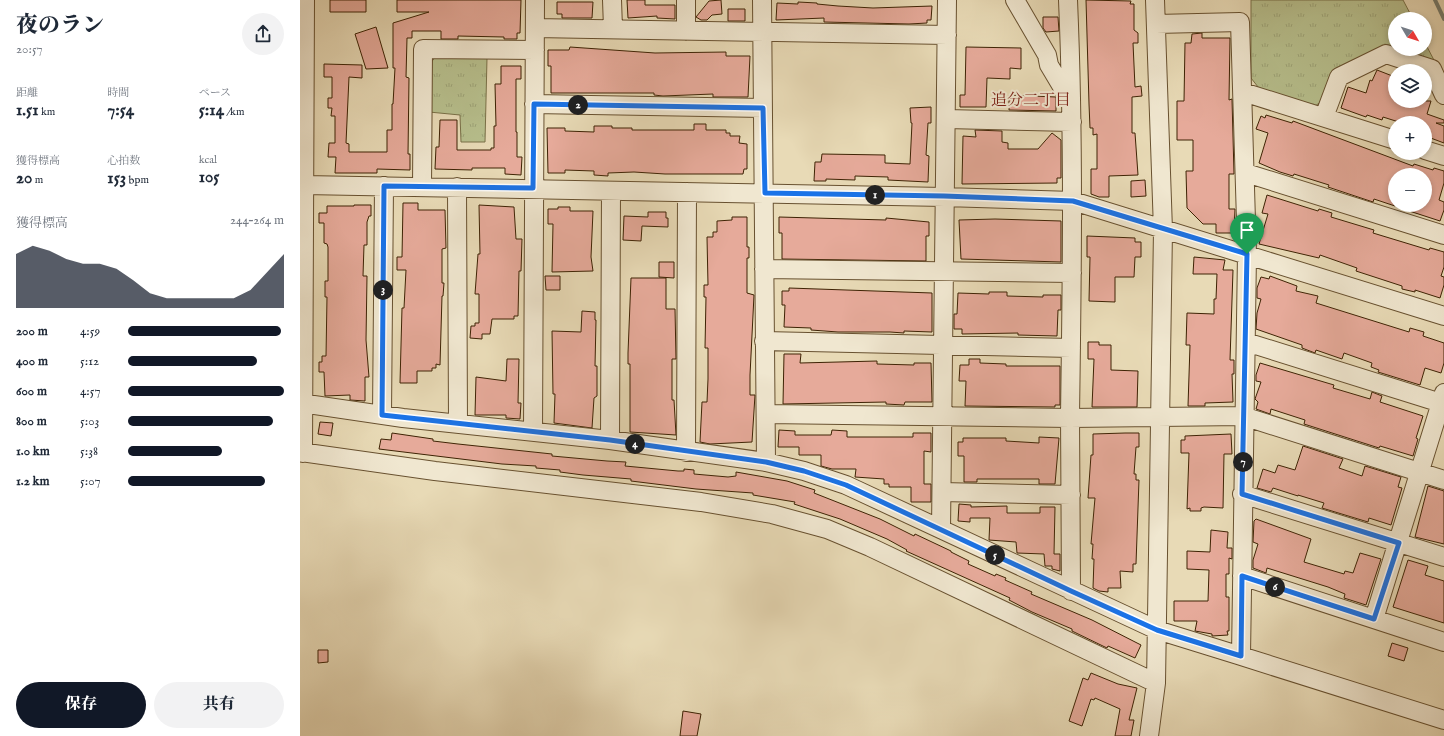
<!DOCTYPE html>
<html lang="ja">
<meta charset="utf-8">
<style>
:root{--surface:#fff;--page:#f2f2f3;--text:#1f2937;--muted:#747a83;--accent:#111827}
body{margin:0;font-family:"IM FELL English","Noto Serif JP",serif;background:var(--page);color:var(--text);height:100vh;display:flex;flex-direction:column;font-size:15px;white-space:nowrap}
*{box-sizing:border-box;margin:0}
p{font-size:13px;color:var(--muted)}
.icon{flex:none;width:22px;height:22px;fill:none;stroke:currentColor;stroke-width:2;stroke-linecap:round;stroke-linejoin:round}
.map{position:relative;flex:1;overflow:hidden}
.panel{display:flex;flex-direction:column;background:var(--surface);width:300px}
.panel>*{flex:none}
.needle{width:26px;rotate:129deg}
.controls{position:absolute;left:1088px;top:12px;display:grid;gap:8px}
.controls a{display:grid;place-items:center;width:44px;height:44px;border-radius:50%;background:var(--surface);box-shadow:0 2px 6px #0003;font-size:20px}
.pin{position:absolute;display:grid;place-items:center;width:34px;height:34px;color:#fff;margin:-41px -17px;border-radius:50% 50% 50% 0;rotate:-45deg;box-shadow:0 0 4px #0007}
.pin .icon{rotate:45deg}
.km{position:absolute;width:20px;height:20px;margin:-10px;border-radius:50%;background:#222;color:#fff;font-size:11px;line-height:20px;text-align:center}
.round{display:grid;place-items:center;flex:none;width:42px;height:42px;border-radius:21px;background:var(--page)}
.headline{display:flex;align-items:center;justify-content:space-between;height:68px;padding:0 16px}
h1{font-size:22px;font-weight:800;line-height:30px}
.figures{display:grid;grid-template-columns:repeat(3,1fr);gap:6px;height:68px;padding:4px 16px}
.figures div{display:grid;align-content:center}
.figures b{font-size:17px;font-weight:800}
.figures small{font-size:11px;font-weight:400}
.figures p{font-size:11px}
.chart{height:112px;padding:8px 16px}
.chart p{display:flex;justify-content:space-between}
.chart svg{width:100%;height:72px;margin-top:4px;fill:var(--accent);opacity:.7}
.button{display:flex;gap:8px;margin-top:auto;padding:8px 16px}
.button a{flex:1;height:46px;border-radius:24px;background:var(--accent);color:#fff;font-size:16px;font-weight:800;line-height:46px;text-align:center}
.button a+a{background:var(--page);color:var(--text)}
ul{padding:0 16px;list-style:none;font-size:13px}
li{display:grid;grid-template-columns:64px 48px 1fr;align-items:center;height:30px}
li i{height:10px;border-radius:5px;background:var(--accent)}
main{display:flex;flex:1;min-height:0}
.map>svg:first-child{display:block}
.grass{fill:url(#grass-tufts);stroke:#7a7148}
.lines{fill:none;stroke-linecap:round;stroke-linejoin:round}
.stream{stroke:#757d6f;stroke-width:4}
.building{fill:#e6aa9a;stroke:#3e2304}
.minor-casing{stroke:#685130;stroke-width:20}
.minor{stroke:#f0e7d0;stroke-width:18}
.route-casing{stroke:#fff;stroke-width:8}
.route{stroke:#1a73e8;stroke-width:5}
.labels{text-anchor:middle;stroke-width:4;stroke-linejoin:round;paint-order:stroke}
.neighbourhood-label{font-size:16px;fill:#7a1f14;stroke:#f0e7d0}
</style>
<main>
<section class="panel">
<div class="headline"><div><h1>夜のラン</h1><p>20:57</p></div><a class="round"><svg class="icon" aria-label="share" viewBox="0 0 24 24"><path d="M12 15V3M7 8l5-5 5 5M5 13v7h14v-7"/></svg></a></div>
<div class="figures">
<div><p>距離</p><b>1.51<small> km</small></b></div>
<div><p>時間</p><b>7:54</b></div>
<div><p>ペース</p><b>5:14<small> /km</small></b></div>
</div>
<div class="figures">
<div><p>獲得標高</p><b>20<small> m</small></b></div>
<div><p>心拍数</p><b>153<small> bpm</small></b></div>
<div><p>kcal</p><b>105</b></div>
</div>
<div class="chart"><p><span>獲得標高</span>244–264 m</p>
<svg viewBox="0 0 160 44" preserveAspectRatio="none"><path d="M0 44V11L10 6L20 9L30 14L40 17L50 17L60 20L70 27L80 35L90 38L100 38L110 38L120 38L130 38L140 33L150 22L160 11V44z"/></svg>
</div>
<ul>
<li><b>200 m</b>4:59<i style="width:98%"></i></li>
<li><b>400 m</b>5:12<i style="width:83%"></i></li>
<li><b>600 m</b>4:57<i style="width:100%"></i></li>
<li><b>800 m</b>5:03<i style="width:93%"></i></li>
<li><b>1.0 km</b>5:38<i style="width:60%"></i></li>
<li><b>1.2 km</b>5:07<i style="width:88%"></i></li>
</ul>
<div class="button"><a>保存</a><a>共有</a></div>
</section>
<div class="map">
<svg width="1144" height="736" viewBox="0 0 1144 736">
<defs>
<pattern id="grass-tufts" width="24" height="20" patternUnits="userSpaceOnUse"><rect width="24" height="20" fill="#b7bf8d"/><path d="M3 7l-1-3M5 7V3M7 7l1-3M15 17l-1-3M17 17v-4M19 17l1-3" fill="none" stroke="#9ea478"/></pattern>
</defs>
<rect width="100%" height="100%" fill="#e8dab6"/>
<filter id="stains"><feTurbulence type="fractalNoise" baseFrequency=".005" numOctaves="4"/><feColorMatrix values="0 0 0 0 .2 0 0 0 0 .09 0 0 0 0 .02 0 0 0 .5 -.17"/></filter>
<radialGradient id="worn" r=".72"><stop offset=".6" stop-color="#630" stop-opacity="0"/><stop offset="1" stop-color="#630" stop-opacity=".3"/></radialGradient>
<path class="grass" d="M951,0H1103L1113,19H1095V49H1125V43L1135,62L1086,46L1031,73L1023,100L1014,107L962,92L951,78Z
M137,55L187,58L185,142H161L160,115L129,112V65Z"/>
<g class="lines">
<path class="stream" d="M1135,0L1144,19"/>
</g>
<path class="building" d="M30,0H66V12H30Z
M97,0H221L220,33H217V39H204V37L158,36V39H141V31H112V38H107L106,77L109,78L108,154H110V170L77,169V173H35L36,157H28L29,143H35V116H31L32,108H28V98H32V77H24V64L62,65V78L49,77L46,143L49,144V152H87V130H92V104H93L95,68H93V23L129,12H97Z
M327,0H345V5H375V19L357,18V16L328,18Z
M421,0L422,14L412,15L407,20H401L396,17L409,1Z
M786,0L831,1L830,4H834V30L838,33V43H833L835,87L841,86L842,96L832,97V133H835L838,175L809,176V197H799L791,194V169H797V134L793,135V128H790L789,104Z
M257,2H293L292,18H262V14H257Z
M498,2L517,3V4L538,6L573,8L632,6L631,20H627V23L609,24L524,22V18L476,20L477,3L498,4Z
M428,9H445V21H428Z
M743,17H758L759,31L746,32L743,28Z
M76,27L88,68L66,69L55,34Z
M902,33V38H930L929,100L932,99L934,174H929V209H935L934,233H916V224H903L887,208L886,171H893V140H877V101H884L885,43H891L892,34Z
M270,47L355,53L426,52V56H450L448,97H413V94L363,96L354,95V93H251V66H248V50H269Z
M666,47L721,48V69L710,68V79L687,78L686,107H660V95H665Z
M201,66H221V79H216V132H217V157H222L221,175L205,174V168H172V170L135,169L136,147H139L140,120H157V150H191V148H194V126H196L195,84H201Z
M1077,70L1095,77V101H1131L1127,114L1144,120V123H1136L1144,126V143L1128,137L1130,131L1125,129V123H1102L1083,117L1082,120L1067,115L1066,117L1041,108L1048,87L1066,93L1070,80L1072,81Z
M709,95L756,97V111L709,110Z
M631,107V123H628L626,155L629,156L628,182L588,180V177L555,176V180L526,179V181H514L515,162H521L522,154L585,155V163L610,164L612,123H611L610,108Z
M966,115L992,123L993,121L1113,166L1114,164L1133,170L1134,168L1144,171V183L1139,200L1144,202V210L1140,221L1097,207L1098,205H1125V175H1095V206L1074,199L1073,202L1028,187L1029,185L994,174L993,176L980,172L959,163L968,133L956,129L961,116L965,118Z
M394,124H406V130H426V133H430V136H440L439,143L447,144V169H444L443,174H365L334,172L308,173V176L294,175V171L265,170V173H248L247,128H265V131L294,132V126H312V128H332V130H394Z
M675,130L702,131V142L708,143V149H738L752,133L761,140V178H757V183L662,184L663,136L676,137Z
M845,180L846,196L831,197V181Z
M967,195L1018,211L1019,209L1032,213L1031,217L1074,230L1073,233L1129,250L1130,248L1144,252V267L1141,276L1144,277V285L1140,298L1115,290V292L1102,289V286L1056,271L1057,268L1020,255L1019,258L959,244L968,214L962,213Z
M103,203H118V210H145L146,248L142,249V283H144L143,296H142L140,365L136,364V368H132V371H117V383H100L102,308H104L106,270H97V257H102Z
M54,205H71V216H69L67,222V245H64L63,276H67L66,340L69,377H65V401L50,400V395L25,396L24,372H19V362H22V356H26L27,297H25V281H28V247L27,244L24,243V223H19V213H27V206H54Z
M179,205L214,207L216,239H222L221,271H219L218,316H214V319H192L190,334H182V339L170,338L171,326H175V323H179V294H175L178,254H180Z
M258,207H270V211H293L291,257L293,271L252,272L253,224H248V209H258Z
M348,212H366V218H368V227L342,226L341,241L323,240L324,216L348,217Z
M432,217H447V247H449V258H447V293L454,295L450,375V395H455L452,442L410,444L400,442L402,402H407L408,379V348H405L406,297H404V285H408L407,237H413V232H417V221L432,220Z
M479,217L586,220V218L629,222V236H626V261L482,259V233H479Z
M695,219L761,221V262L661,259L659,220Z
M787,236L835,238V242H841V257H835L834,277H815V302L789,301L790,257H787Z
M894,257L925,260L923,270H933L930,360H934V374H932L933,402L905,403V406H888L890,345H886L887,313L914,314V299H916L917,274H893Z
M359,262H374V278L359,277Z
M245,276H260V290H246Z
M970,276L997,286L996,291L1018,296L1016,303L1109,332L1110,328L1124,332L1123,336L1144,343V363L1141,373L1125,368L1120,385L1078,372L1079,370L1071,367L1072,363L1044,353L1042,359L1016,350L1015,353L1002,348V345L956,329L957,313L961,299L957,298V288L961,277L969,279Z
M331,278H366V309H375L376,359H372V400H374L376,435L330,432V364H328V353Z
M489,288L632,293V332L604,331V333L590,332H538L511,330V328L484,327L485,305H482V291H489Z
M689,292H707V296L743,297V295H761V310H758L757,336L718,335V333L662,334V329H654V314H657L658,293L689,294Z
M282,311L295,312V320H296L295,366H297V396L294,398L292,428L254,423L255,394H253L252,331L281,332Z
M788,342H799V345H811V370L838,371L837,407H792L794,359H788Z
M484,354H501L500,363L577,361V364L614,365V363H631L632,402H605L604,405L586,404V402L483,404Z
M207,359H219L218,403H221L220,419L206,418V415H175L176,377L206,381Z
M669,359H680V363L706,364V366H760V405H755V407L665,406L666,381H659L660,365H669Z
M960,363L1034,385L1033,388L1070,399L1072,392L1082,396L1080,402L1123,416L1116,438L1118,439L1113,456L1080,446L1079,448L1004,424L1005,420L971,409L970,414L956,409L958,402L955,399L961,382L956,381V375Z
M20,422L33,423L31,436L18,434Z
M479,430L495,431V435H531L532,430L547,431V437H613V433H631V452L624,451V484H631V502H611V487H589V484H584V479L555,477L556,469H532L521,466V455H499V447H478Z
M92,433L133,439V441L158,444L252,454V456L307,461L326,462L325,466L378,471H384V469L394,470V474L428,477L436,476V472L487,481L515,490L514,493L580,519L614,536L615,534L651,551V552L669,561L668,564L695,576L696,574L706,578L705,580L732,592L731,594L792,620L841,645L835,658L808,646L807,648L772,631V629L732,612L709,600L710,598L606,551L607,550L587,539L540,519L494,504L495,502L453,495V493L396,489L331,481V479L283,475L260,472V470L236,468V466L202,464L79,449L81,439L91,440Z
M825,433H839V447H836L834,474H836V480H839L836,564H833V572L820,571L821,588H808V592L799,591L793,588L794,559H792L793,544H791L795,498H788L791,455H793V434Z
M931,434L932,454H924L923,508L904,507L901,508V511H890V508L887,509L889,453H881V440H885V436Z
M739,437L759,438L755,484H739V479H677V482H664V456H658V442H663V438H706V441L739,443Z
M1003,446L1043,459L1039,468L1062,476L1065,466L1101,477L1098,487L1102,488L1091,525L1069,518L1068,522L1022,508L1024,503L998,495V496L973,488L971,492L957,488L963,469L975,473L978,465L995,470Z
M1128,486L1144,491V544L1115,537Z
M659,504L671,505V507L707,506V513H740V507H755L754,554H760V571L752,569V566H745L744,554L717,553L716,542L689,540L690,518H670V522L658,521Z
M956,519L1011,539L1004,562L1044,574L1045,571L1053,573L1060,553L1081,559L1066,605L1044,598L1045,594L1028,587L967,568L966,573L953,568V560L958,544L953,542L954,521Z
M911,530L928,532L927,548H932V559L929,558V574H926V597H929V631H927L928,635L912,636V634L895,631L897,621H874V601H908L909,570L887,569V551L910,552Z
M1108,560L1128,566L1125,575L1144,581V623L1093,607Z
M1092,643L1108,648L1104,661L1088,656Z
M18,650H28V662L18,663Z
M791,673L818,684L837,688L829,720H834L831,736H815L820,709L795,698L794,700L791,699L782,726L769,721L783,678L788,680Z
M383,711L401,714L397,736H380Z"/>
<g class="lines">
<defs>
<path id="minor" d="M312,0L313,28
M386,0V31
M462,0L466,462L504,471L546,485L857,630L941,656L947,254L940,22L856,24
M715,0L747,55L749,65L771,102
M768,0C774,139 772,277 770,416C770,474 771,533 771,591
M235,28L647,35
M943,92L1095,140
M234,104L463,108
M1024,117L1039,77L1086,54L1132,69L1144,95
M647,119L772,122
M1125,150L1144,156
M946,173L1144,235
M4,185L644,197L773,201L1144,316
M122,187L123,49L235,50
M157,187L158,424
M464,269L772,273
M464,341L771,348
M946,342L1144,404
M0,403L103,418L310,440L466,462
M466,414L770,418L943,416L1144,480
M82,415L84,186
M233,432L235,0
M310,440L311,191
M0,452L135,471L401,502L472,514L527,529L570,547L856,683
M386,452L387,192
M3,453L5,0
M642,492L771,495
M942,494L1144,557
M641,529L647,0
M942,576L1144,642
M1074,619L1144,393
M941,656L1144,720
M849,736L856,683L863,230L855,0"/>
</defs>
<use href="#minor" class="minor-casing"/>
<use href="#minor" class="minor"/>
</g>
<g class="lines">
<defs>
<path id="route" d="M234,104L463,108L465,193L644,196L773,201L947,254L942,494L1099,543L1074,619L942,576L941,656L857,630L771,591L546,485L504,471L466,462L310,440L82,415L84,186L233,188Z"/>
</defs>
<use href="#route" class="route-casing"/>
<use href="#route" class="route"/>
</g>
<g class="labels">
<g class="neighbourhood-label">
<text x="731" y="105">追分二丁目</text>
</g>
</g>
<rect width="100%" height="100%" filter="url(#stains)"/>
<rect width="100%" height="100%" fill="url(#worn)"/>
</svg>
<div class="controls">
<a><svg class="needle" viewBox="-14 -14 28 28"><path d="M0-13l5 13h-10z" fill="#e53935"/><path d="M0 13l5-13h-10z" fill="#747a83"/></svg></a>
<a><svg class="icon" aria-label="layers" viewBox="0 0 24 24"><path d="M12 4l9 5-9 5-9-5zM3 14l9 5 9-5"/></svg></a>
<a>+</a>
<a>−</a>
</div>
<div class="pin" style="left:947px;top:254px;background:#1e9e55"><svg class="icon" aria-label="arrive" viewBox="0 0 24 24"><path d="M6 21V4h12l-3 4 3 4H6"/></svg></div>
<b class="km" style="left:575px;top:195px">1</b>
<b class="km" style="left:278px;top:105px">2</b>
<b class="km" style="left:83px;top:290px">3</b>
<b class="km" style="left:335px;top:444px">4</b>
<b class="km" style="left:695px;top:555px">5</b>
<b class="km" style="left:975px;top:587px">6</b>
<b class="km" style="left:943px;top:462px">7</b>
</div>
</main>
